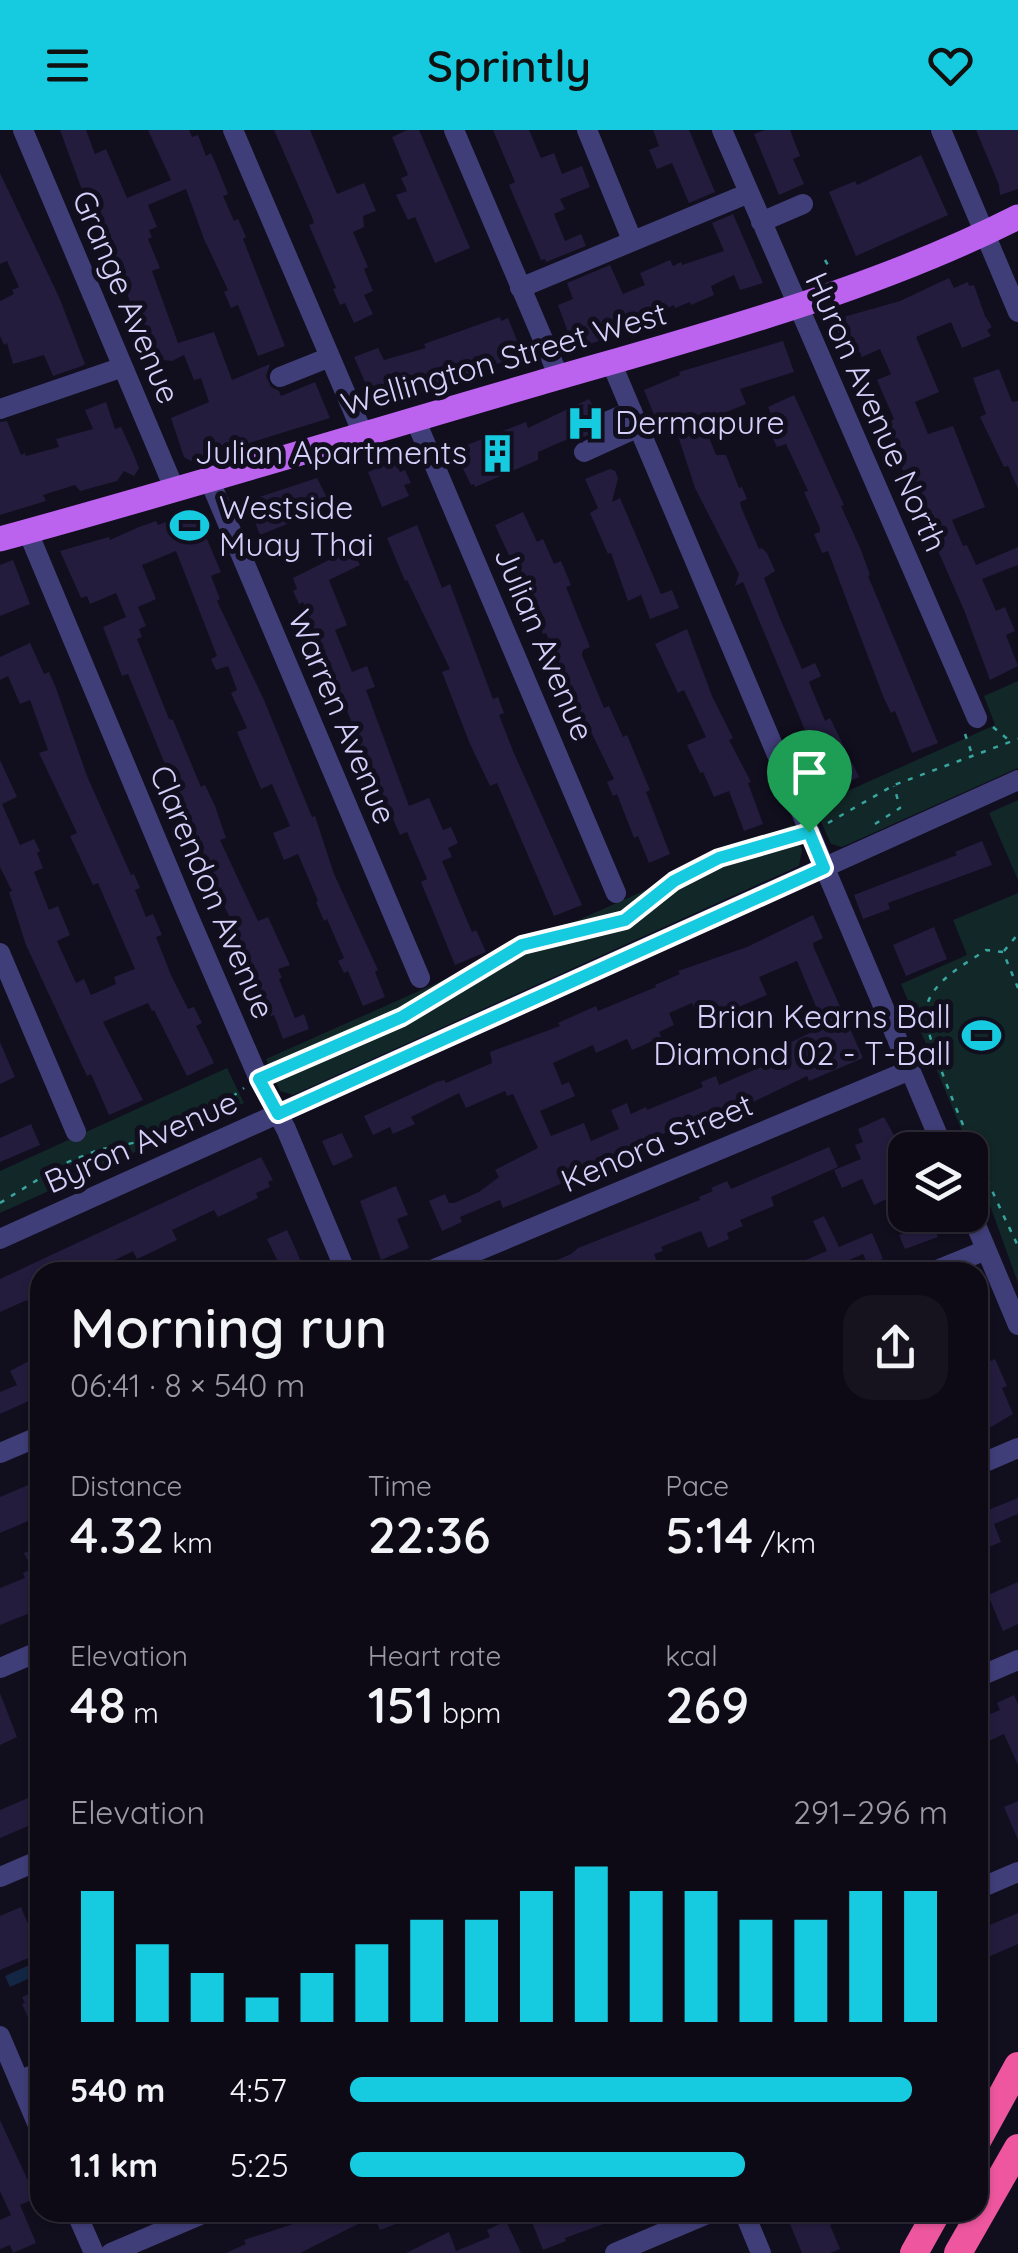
<!DOCTYPE html>
<meta charset="utf-8">
<style>
:root{--surface:#0d0a16;--page:#16131f;--text:#f1f3f6;--muted:#9a9aa1;--line:#2d2b35;--accent:#16cbe0}
body{margin:0;font-family:Quicksand,sans-serif;background:var(--page);color:var(--text);height:100vh;display:flex;flex-direction:column;font-size:38px;white-space:nowrap}
*{box-sizing:border-box;margin:0}
p{font-size:32px;color:var(--muted)}
.icon{flex:none;width:55px;height:55px;fill:none;stroke:currentColor;stroke-width:2;stroke-linecap:round;stroke-linejoin:round}
.map{position:relative;flex:1;overflow:hidden}
.details{position:absolute;left:30px;top:1132px;width:958px;height:960px;display:flex;flex-direction:column;background:var(--surface);border-radius:30px;box-shadow:0 2px 8px #0004,0 0 0 2px var(--line)}
.details>*{flex:none}
.tools{position:absolute;left:888px;top:1002px;display:grid;gap:20px}
.tools a{display:grid;place-items:center;width:100px;height:100px;border-radius:20px;background:var(--surface);box-shadow:0 2px 8px #0004,0 0 0 2px var(--line);font-size:50px}
.pin{position:absolute;display:grid;place-items:center;width:85px;height:85px;color:#fff;margin:-102px -42px;border-radius:50% 50% 50% 0;rotate:-45deg;box-shadow:0 0 10px #0007}
.pin .icon{rotate:45deg}
.round{display:grid;place-items:center;flex:none;width:105px;height:105px;border-radius:30px;background:var(--page)}
.head{display:flex;align-items:center;justify-content:space-between;height:170px;padding:0 40px}
h1{font-size:55px;font-weight:600;line-height:75px}
.stats{display:grid;grid-template-columns:repeat(3,1fr);gap:15px;height:170px;padding:10px 40px}
.stats div{display:grid;align-content:center}
.stats b{font-size:50px;font-weight:600}
.stats small{font-size:28px;font-weight:400}
.stats p{font-size:28px}
.chart{height:280px;padding:20px 40px}
.chart p{display:flex;justify-content:space-between}
.chart svg{width:100%;height:180px;margin-top:10px;stroke:var(--accent);stroke-width:6}
ul{padding:0 40px;list-style:none;font-size:32px}
li{display:grid;grid-template-columns:160px 120px 1fr;align-items:center;height:75px}
li i{height:25px;border-radius:12px;background:var(--accent)}
header{display:flex;justify-content:space-between;align-items:center;height:130px;padding:0 40px;background:var(--accent);color:#111;font-size:45px;font-weight:600}
.map>svg:first-child{display:block}
.green{fill:#122727}
.water{fill:#132643}
.building{fill:#231c3d;fill-rule:evenodd}
.lines{fill:none;stroke-linecap:round;stroke-linejoin:round}
.path{stroke:#39a59f;stroke-width:2.5;stroke-dasharray:5 8;stroke-linecap:butt}
.minor{stroke:#403e79;stroke-width:20}
.major{stroke:#bb62ef;stroke-width:25}
.highway{stroke:#ee579f;stroke-width:28}
.route-casing{stroke:#fff;stroke-width:20}
.route{stroke:#16cbe0;stroke-width:12}
.labels{text-anchor:middle;stroke-width:10;stroke-linejoin:round;paint-order:stroke}
.street-label{font-size:32px;fill:#d5d0fa;stroke:#110e1e}
.poi-label{font-size:32px;fill:#d5d0fa;stroke:#110e1e;text-anchor:start}
</style>
<header><svg class="icon" aria-label="menu" viewBox="0 0 24 24"><path d="M4 6h16M4 12h16M4 18h16"/></svg>Sprintly<svg class="icon" aria-label="heart" viewBox="0 0 24 24"><path d="M12 20l-8-8c-3-5 5-10 8-4 3-6 11-1 8 4z"/></svg></header>
<div class="map">
<svg width="1018" height="2123" viewBox="0 0 1018 2123">
<rect width="100%" height="100%" fill="#110e1e"/>
<path class="green" d="M1018,551V638L842,717L831,714L814,676L995,595L984,566Z
M1018,670V750L989,683Z
M792,695L802,720L799,736L293,965L280,961L266,929Z
M1018,763V1153L970,1020L901,854L967,825L953,790Z
M227,938L244,973L0,1083V1041Z"/>
<path class="water" d="M34,1833L39,1844L10,1857L5,1846Z"/>
<path class="building" d="M60,0H86L95,24L106,19L127,68L171,50L148,0H189L192,7L198,5L206,26L211,23L218,39L228,64L223,66L234,91L238,89L246,107L243,109L285,216L258,226L238,175L231,178L224,162L228,160L204,109L186,59L148,75L157,97L149,100L152,107L148,109L160,138L152,141L178,213L214,202L232,250L270,234L266,246L271,257L279,261L281,266L315,252L330,288L191,331L184,327L171,288L209,272L201,248L194,250L184,225L172,231L163,230L156,222L140,184L135,186L119,141L121,140L100,87L96,89L82,60Z
M274,0H310L337,64L364,53L376,81L363,86L364,97L353,102L368,137L364,139L373,161L364,165L373,184L354,193L345,173L340,175L333,159L336,158L309,95L314,93L312,87Z
M407,0H419L470,118L435,133L415,87L408,90L396,65L407,61L401,48L408,45L392,7Z
M493,0H529L541,28L554,23L562,44L582,36L590,57L560,69L565,79L554,84L565,111L581,104L586,116L546,132L545,129L541,130L509,55L515,52Z
M653,0H689L715,62L689,73L672,33L657,39L649,20L659,16Z
M765,0H790L800,26L793,29L804,54L779,65L754,4Z
M976,0H1018V59L1000,65L999,55Z
M921,25L948,85L856,126L829,62L855,51L857,55Z
M0,43L59,167L85,234L82,236L53,246L44,225L13,234L7,213L4,215L0,206V171L14,164L12,160L19,157L7,131L0,134Z
M733,84L763,153L740,160L734,145L711,156L714,165L691,175L690,172L675,178L674,175L659,182L658,179L633,190L637,199L574,219L558,175L573,169L567,153L610,135L623,164L645,155L640,143L670,130L673,136L681,132L682,135L724,121L712,93Z
M949,148L954,158L968,152L969,156L974,155L985,186L992,197L987,200L991,206L962,218L951,192L916,207L939,262L915,272L928,304L953,296L985,377L952,390L963,416L967,415L976,435L1018,417V435L982,449L996,481L1005,477L1015,501L1006,505L1018,536L990,550L964,480L883,295L894,289L877,250L891,244L880,219L862,227L860,222L848,227L833,190L900,171Z
M500,187L501,191L508,188L518,213L512,216L516,225L497,234L495,230L440,258L376,277L354,227L378,218L384,230L426,218L424,214Z
M783,211L794,242L740,259L746,274L703,292L716,325H726L739,358L742,357L747,369L740,372L741,377L759,419L762,418L767,423L775,441L764,448L779,486L802,539L815,533L821,546L809,552L825,591L830,588L859,647L830,660L743,452L735,456L739,444L695,358L679,309L669,286L657,292L644,260L680,245L679,242Z
M999,239L1012,272L1018,271V359L1008,336L1004,337L980,287L986,284L973,248Z
M794,265L844,375L841,376L861,420L870,445L868,446L938,613L912,623L895,581L891,583L883,566L828,421L822,423L814,404L820,402V398L804,362L808,361L786,314L777,317L770,302L769,296L775,294L768,277Z
M589,269L597,282L592,291L595,302L577,310L575,306L538,322V330L475,357L474,354L471,355L454,320L526,292L528,298Z
M106,272L115,299L121,297L133,323L139,338L134,346L124,341L117,351L80,361L75,355L43,365L46,371L0,385V292L7,291L21,325L25,323L26,326L59,317L56,309L93,299L85,280Z
M395,331L400,342L405,340L411,353L404,355L409,366L382,377L368,342Z
M610,339L615,341L618,348L612,372L620,368L661,464L672,460L679,478L650,489L641,465L628,471L611,423L608,424L590,383L598,378L585,349Z
M317,348L331,376L260,405L247,371Z
M195,381L221,442L211,446L220,469L217,471L264,570L312,687L315,686L334,744L378,840L375,842L385,867L363,876L348,841L344,843L338,831L344,828L327,789L324,791L316,772L318,771L298,724L284,730L273,703L290,696L272,654L261,659L237,602L247,598L231,563L237,560L228,536L216,540L211,529L217,526L176,421L142,435L156,469L138,477L146,496L139,499L142,507L137,509L169,589L173,590L201,657L205,655L215,676L226,708L220,710L240,753L258,791L268,787L290,835L278,839L282,848L279,849L295,888L304,884L309,899L283,909L274,885L265,889L258,872L263,870L250,837L253,836L218,763L128,544L122,546L103,497L126,487L116,463L90,474L87,466L81,468L60,421L109,407L110,410L139,397L156,391L158,395Z
M523,382L537,412L543,409L554,434L561,431L571,455L566,457L590,517L583,520L582,525L604,578L609,576L623,607L627,605L650,660L646,662L670,724L649,733L638,706L634,708L617,664L613,666L607,652L614,649L592,604L588,605L560,534L546,503L543,504L518,435L514,436L495,395Z
M417,395L442,458L450,454L493,569L498,567L504,583L499,585L513,621L582,775L554,786L497,653L490,656L470,614L442,542L450,539L407,450L405,451L387,408Z
M351,419L360,435L329,450L347,495L335,500L352,542L367,536L375,557L366,560L409,676L429,668L443,700L451,697L458,713L448,718L452,727L442,731L472,802L476,800L486,822L455,835L421,752L427,749L407,702L400,705L367,629L363,631L356,614L360,613L303,472L299,474L293,461L297,459L293,448Z
M13,430L30,474L0,486V435Z
M687,499L712,566L733,608L729,610L751,652L748,653L763,694L744,701L729,661L714,667L703,642L700,643L687,615L706,607L684,560L678,563L655,514Z
M30,513L44,544L49,542L56,558L87,646L131,745L134,744L140,758L135,760L146,787L153,784L162,805L156,807L171,845L188,879L194,877L202,893L196,896L214,933L187,946L154,880L152,881L148,873L103,892L143,970L109,985L91,944L87,946L26,815L9,762L12,761L0,737V630L17,667L2,674L20,715L34,709L40,721L37,723L43,738L34,742L49,780L58,776L70,805L57,811L76,853L84,849L91,865L116,854L114,847L135,839L98,753L93,755L70,706L77,703L39,623L48,620L30,570L20,574L8,546L0,550V527Z
M982,711L992,735L888,773L890,779L863,789L854,765L957,725L955,722Z
M813,785L823,808L813,813L814,818L863,928L809,951L807,946L753,972L752,968L708,988L707,985L658,1006L661,1012L645,1020L608,1035L606,1030L561,1049L563,1053L503,1078L500,1070L460,1087L462,1092L442,1101L429,1071L445,1064L449,1073H454L479,1062L499,1047L495,1040L538,1018L513,964L507,966L505,961L466,978L459,963L411,987L415,994L393,1004L390,997L373,1005L364,986L437,952L444,950L446,953L492,933L490,922L560,896L558,893L596,876L598,881L656,857L655,855L680,844L678,841L747,817ZM797,831L817,879L809,883L814,895L810,897L812,902L762,926L766,935L719,955L716,946L701,952L703,957L647,980L646,977L631,984L627,973L611,980L619,999L591,1011L584,993L551,1006L540,981L575,966L569,952L562,955L553,933L593,915L596,923L627,909L632,920L646,914L661,907L659,902L674,895L669,883L692,873L701,893L767,865L759,847Z
M934,797L947,829L906,846L893,815Z
M0,912L15,947L0,954Z
M884,987L901,1018L905,1016V1067L895,1071L893,1066L874,1075L862,1049L842,1058L834,1040L861,1029L855,1015L863,1012L858,999Z
M31,994L40,1015L0,1032V1008Z
M342,1003L353,1027L333,1036L322,1011Z
M829,1017L838,1037L771,1067L774,1076L740,1090L743,1096L727,1103L729,1109L708,1118L701,1101L661,1117L663,1121L654,1124L661,1142H639L634,1130L601,1142H593L590,1135L571,1142H528L571,1124L578,1118L700,1070L699,1067L713,1061L711,1058L727,1051L731,1059Z
M261,1027L273,1050L268,1052L270,1057L256,1063L258,1068L218,1087L214,1080L172,1100L177,1110L137,1129L133,1121L111,1132L114,1139L106,1142H40V1172L30,1176L27,1170L0,1182V1149Z
M396,1056L408,1085L397,1089L409,1118L381,1130L360,1071Z
M928,1085L938,1107L905,1119L899,1105L913,1099L911,1093Z
M824,1086L839,1117L872,1103L883,1129L868,1135L863,1124L838,1135L841,1142H777L827,1121L813,1091Z
M287,1100L297,1122L305,1142H283L267,1109Z
M978,1200L991,1231L995,1229L1007,1256L1002,1258L1013,1284L986,1300L978,1282Z
M29,1231L40,1252V1266L0,1284V1262L17,1255L10,1241Z
M40,1350V1386L0,1403V1367Z
M1018,1368V1384L994,1394L1001,1412L989,1417L978,1396V1384Z
M40,1416V1479L0,1495V1458L25,1448L23,1443L32,1439L24,1423Z
M1018,1452V1494L1003,1501L988,1465Z
M0,1563L17,1607L0,1615Z
M1014,1565L1018,1574V1635L1004,1604L978,1616V1589L1000,1580L997,1573Z
M40,1663V1691L0,1708V1680Z
M1018,1671V1710L1004,1677Z
M21,1777L40,1823L0,1840V1786Z
M1018,1783V1814L988,1827L978,1800Z
M40,1859V1915L22,1874L25,1873L22,1867Z
M0,1990L36,2068L20,2075L36,2113L13,2123L10,2115L0,2119V2090L11,2085L0,2061Z
M307,2082H393L398,2093L380,2100L374,2086L300,2123H226L246,2114L244,2110L293,2094L291,2089Z
M528,2082H631V2084L565,2108L566,2111L543,2120Z
M785,2082H859V2083L830,2095L840,2119L830,2123H802Z
M506,2091L521,2123H406L449,2102L456,2121L490,2107L487,2100Z"/>
<g class="lines">
<path class="path" d="M825,130L831,140
M993,597L1010,611
M965,604L972,624
M828,693L894,655L1018,609
M875,694L900,678L894,656
M1004,821L1018,804
M1018,858L1003,822L986,820C964,835 933,850 926,878C919,907 1001,1081 1018,1116
M277,941L402,887L522,815L625,790L674,751L719,728L793,707
M970,1058L988,1051
M0,1073L63,1034L98,1020L183,1003L244,958"/>
<path class="minor" d="M23,0L174,358
M233,0L363,304
M454,0L559,247
M587,0L632,110
M722,0L977,588
M941,0L1018,182
M761,92L803,74
M520,158L749,63
M611,232L944,1020
M280,247L330,227
M0,279L123,237
M415,289L616,763
M612,309L606,292L632,281
M584,322L639,297
M209,349L420,848
M28,402L188,785L259,949L286,999L346,1142
M0,823L76,1002
M970,1081L1018,1195
M0,1109L1018,650
M427,1142L910,940
M932,1142L986,1120
M0,1323L40,1306
M978,1335L1018,1318
M0,1538L40,1521
M978,1547L1018,1530
M0,1747L40,1730
M978,1759L1018,1742
M0,1906L40,2000
M19,1951L40,1942
M76,2082L94,2123
M744,2082L761,2123
M111,2123L207,2082
M615,2123L712,2082"/>
<path class="major" d="M0,409C180,360 359,305 539,253C698,207 870,162 1018,87"/>
<path class="highway" d="M978,2009L1018,1936
M914,2123L937,2082
M958,2123L1018,2018"/>
</g>
<g class="lines">
<defs>
<path id="route" d="M809,702L824,738L278,984L259,949L402,887L522,815L625,790L674,751L719,728Z"/>
</defs>
<use href="#route" class="route-casing"/>
<use href="#route" class="route"/>
</g>
<defs>
<symbol id="hospital-bare" viewBox="-9 -9 18 18"><path d="M-5-5h3v3.5h4V-5h3V5h-3V1.5h-4V5h-3Z" fill="#16cbe0" stroke="#110e1e" stroke-width="2.5" paint-order="stroke"/></symbol>
<symbol id="building-bare" viewBox="-9 -9 18 18"><path d="M-4-6H4V6H1V3H-1V6H-4ZM-2.5-4.3h1.7v1.8h-1.7ZM.8-4.3h1.7v1.8H.8ZM-2.5-1h1.7V.8h-1.7ZM.8-1h1.7V.8H.8Z" fill="#16cbe0" stroke="#110e1e" stroke-width="2.5" paint-order="stroke"/></symbol>
<symbol id="stadium-bare" viewBox="-9 -9 18 18"><path d="M0-5a6.5 5 0 1 0 0 10a6.5 5 0 1 0 0-10ZM-3.5-1.8h7v3.6h-7Z" fill="#16cbe0" stroke="#110e1e" stroke-width="2.5" paint-order="stroke"/></symbol>
</defs>
<g fill-rule="evenodd">
<use href="#hospital-bare" x="558" y="266" width="55" height="55"/>
<use href="#building-bare" x="470" y="296" width="55" height="55"/>
<use href="#stadium-bare" x="162" y="368" width="55" height="55"/>
<use href="#stadium-bare" x="954" y="878" width="55" height="55"/>
</g>
<g class="labels">
<g class="street-label">
<text transform="translate(126 167) rotate(67)" y="11">Grange Avenue</text>
<text transform="translate(504 229) rotate(-16)" y="11">Wellington Street West</text>
<text transform="translate(876 282) rotate(66)" y="11">Huron Avenue North</text>
<text transform="translate(544 514) rotate(67)" y="11">Julian Avenue</text>
<text transform="translate(342 587) rotate(67)" y="11">Warren Avenue</text>
<text transform="translate(212 762) rotate(67)" y="11">Clarendon Avenue</text>
<text transform="translate(141 1012) rotate(-24)" y="11">Byron Avenue</text>
<text transform="translate(657 1013) rotate(-23)" y="11">Kenora Street</text>
</g>
<g class="poi-label">
<text x="615" y="304">Dermapure</text>
<text x="467" y="334" text-anchor="end">Julian Apartments</text>
<text x="219" y="389">Westside<tspan x="219" dy="37">Muay Thai</tspan></text>
<text x="951" y="898" text-anchor="end">Brian Kearns Ball<tspan x="951" dy="37">Diamond 02 - T-Ball</tspan></text>
</g>
</g>
</svg>
<div class="tools">
<a><svg class="icon" aria-label="layers" viewBox="0 0 24 24"><path d="M12 4l9 5-9 5-9-5zM3 14l9 5 9-5"/></svg></a>
</div>
<div class="pin" style="left:809px;top:702px;background:#1e9e55"><svg class="icon" aria-label="arrive" viewBox="0 0 24 24"><path d="M6 21V4h12l-3 4 3 4H6"/></svg></div>
<section class="details">
<div class="head"><div><h1>Morning run</h1><p>06:41 · 8 × 540 m</p></div><a class="round"><svg class="icon" aria-label="share" viewBox="0 0 24 24"><path d="M12 15V3M7 8l5-5 5 5M5 13v7h14v-7"/></svg></a></div>
<div class="stats">
<div><p>Distance</p><b>4.32<small> km</small></b></div>
<div><p>Time</p><b>22:36</b></div>
<div><p>Pace</p><b>5:14<small> /km</small></b></div>
</div>
<div class="stats">
<div><p>Elevation</p><b>48<small> m</small></b></div>
<div><p>Heart rate</p><b>151<small> bpm</small></b></div>
<div><p>kcal</p><b>269</b></div>
</div>
<div class="chart"><p><span>Elevation</span>291–296 m</p>
<svg viewBox="0 0 160 44" preserveAspectRatio="none"><path d="M5 44V12M15 44V25M25 44V32M35 44V38M45 44V32M55 44V25M65 44V19M75 44V19M85 44V12M95 44V6M105 44V12M115 44V12M125 44V19M135 44V19M145 44V12M155 44V12"/></svg>
</div>
<ul>
<li><b>540 m</b>4:57<i style="width:94%"></i></li>
<li><b>1.1 km</b>5:25<i style="width:66%"></i></li>
</ul>
</section>
</div>
